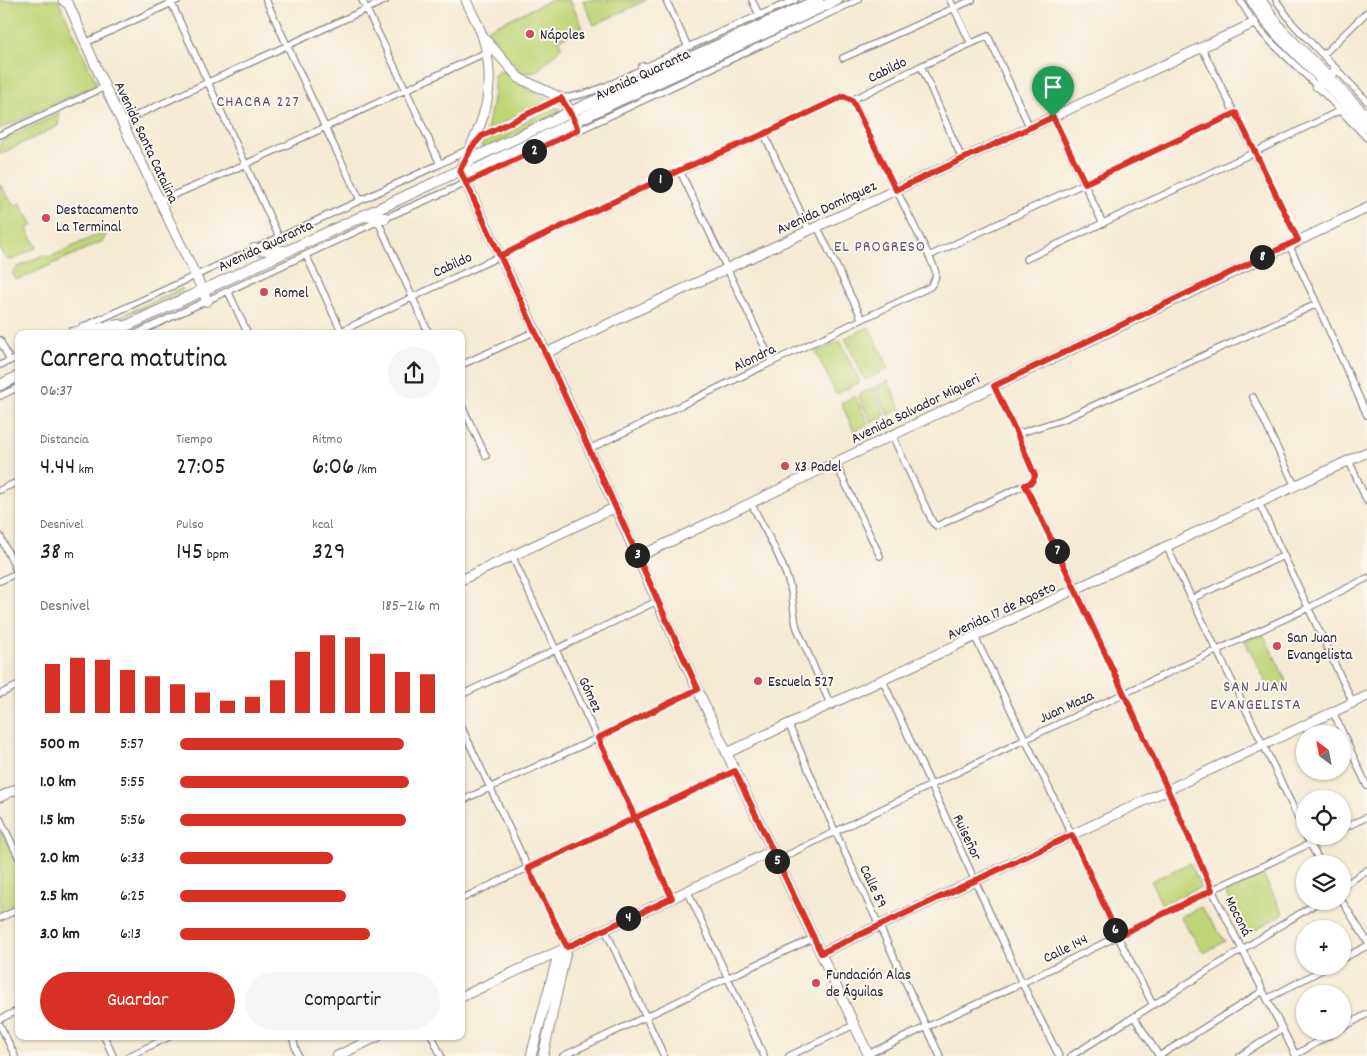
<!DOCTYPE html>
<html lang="es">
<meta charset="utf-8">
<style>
:root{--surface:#fff;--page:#f6f6f6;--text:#202124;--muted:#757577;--accent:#d93025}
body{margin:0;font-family:Dekko,sans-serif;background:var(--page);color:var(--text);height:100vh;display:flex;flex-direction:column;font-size:19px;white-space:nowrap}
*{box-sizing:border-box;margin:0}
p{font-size:16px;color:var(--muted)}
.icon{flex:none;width:28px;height:28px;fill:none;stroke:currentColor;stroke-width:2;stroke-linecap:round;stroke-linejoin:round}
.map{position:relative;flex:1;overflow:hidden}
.sheet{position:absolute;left:15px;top:330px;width:450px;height:710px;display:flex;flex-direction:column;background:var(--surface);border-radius:10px;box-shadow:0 1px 4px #0004}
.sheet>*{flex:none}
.needle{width:32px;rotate:328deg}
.controls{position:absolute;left:1296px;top:725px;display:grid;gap:10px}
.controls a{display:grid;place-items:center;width:55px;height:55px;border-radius:50%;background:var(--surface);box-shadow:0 1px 4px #0004;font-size:25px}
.pin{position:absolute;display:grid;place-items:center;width:42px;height:42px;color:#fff;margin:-51px -21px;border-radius:50% 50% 50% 0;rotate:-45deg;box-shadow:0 0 5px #0007}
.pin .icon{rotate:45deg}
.km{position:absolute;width:25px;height:25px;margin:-12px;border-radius:50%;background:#222;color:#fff;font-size:14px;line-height:25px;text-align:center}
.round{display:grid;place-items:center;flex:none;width:52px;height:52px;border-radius:26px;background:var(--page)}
.overview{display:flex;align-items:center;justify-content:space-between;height:85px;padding:0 25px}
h1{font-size:28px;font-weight:600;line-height:38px}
.figures{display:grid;grid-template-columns:repeat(3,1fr);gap:8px;height:85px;padding:5px 25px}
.figures div{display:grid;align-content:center}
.figures b{font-size:25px;font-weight:600}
.figures small{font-size:14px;font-weight:400}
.figures p{font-size:14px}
.chart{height:140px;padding:10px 25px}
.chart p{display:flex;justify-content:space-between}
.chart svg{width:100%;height:90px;margin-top:5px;stroke:var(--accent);stroke-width:6}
.primary-button{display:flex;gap:10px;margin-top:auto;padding:10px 25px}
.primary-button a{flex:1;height:58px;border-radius:30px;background:var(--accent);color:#fff;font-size:20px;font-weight:600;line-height:58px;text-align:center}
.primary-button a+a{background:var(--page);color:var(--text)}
ul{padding:0 25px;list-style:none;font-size:16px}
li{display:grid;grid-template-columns:80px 60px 1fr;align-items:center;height:38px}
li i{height:12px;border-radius:6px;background:var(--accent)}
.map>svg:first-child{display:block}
.green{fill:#c0d578;stroke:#717c5a}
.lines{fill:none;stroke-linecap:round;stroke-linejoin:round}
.minor-casing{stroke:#8c8688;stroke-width:8}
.secondary-casing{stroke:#8c8688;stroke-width:11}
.primary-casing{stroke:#8c8688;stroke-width:11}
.trunk-casing{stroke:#8c8688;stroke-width:12}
.minor{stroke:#fff;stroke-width:5.5}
.secondary{stroke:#fff;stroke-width:9}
.primary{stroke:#fff;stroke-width:9}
.trunk{stroke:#fff;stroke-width:10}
.route-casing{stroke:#fff;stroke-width:10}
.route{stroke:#d93025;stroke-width:6}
.poi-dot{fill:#d1495b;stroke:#fbf7ec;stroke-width:2}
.labels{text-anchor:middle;stroke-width:4;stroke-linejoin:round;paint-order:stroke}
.poi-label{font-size:15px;fill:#22223b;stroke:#fbf7ec;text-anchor:start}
.street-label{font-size:15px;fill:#22223b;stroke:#fbf7ec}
.neighbourhood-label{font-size:16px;letter-spacing:1px;fill:#5f5275;stroke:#fbf7ec}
</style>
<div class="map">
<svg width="1367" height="1056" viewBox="0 0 1367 1056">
<rect width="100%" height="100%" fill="#fbf7ec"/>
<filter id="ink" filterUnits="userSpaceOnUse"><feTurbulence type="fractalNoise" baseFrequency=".02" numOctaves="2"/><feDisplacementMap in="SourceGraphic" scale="10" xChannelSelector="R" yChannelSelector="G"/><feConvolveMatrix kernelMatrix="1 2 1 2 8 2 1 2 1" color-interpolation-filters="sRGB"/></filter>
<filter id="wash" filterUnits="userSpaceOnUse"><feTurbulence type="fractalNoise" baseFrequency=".0096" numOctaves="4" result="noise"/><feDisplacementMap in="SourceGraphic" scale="20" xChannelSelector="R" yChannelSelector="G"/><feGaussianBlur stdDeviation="1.12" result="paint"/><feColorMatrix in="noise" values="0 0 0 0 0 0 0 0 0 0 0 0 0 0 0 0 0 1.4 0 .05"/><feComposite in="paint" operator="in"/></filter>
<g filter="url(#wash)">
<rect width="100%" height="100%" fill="#f5ead4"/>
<path class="green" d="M0,0H58L97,84L0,129Z
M551,0H570L583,28L560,39L561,48L536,72L519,74L488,29Z
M583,0H647L594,25Z
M802,0H813L662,67L655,66Z
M843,0H850L851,1L591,122L590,118Z
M501,71C509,72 511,77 517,82C527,90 539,95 551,99L487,131L494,93V75Z
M557,107L560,109V112L485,149L481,146L482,143L485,140Z
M60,113L58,126L0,154V142Z
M0,184L14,206L20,203L33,225L27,229L37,247L12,260C4,259 3,255 0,249Z
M101,229L105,232L106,235L103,241L22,278L18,279L14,278C12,273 13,271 16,268L43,255L50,257L99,234Z
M180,289H183L182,292L108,322Z
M869,327L889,368L865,380L845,338Z
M840,341L860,382L836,394L816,352Z
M888,381L901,409L888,415L875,387Z
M873,388L885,416L871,423L858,395Z
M855,396L868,424L854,431L841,403Z
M1262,632L1289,686L1272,694L1245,641Z
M0,828L19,867V905L0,914Z
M1190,863L1201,887L1162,905L1151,881Z
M1262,873L1283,913L1253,932L1243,928L1226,894L1227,890Z
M1201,907L1225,941L1204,953L1180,917Z"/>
</g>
<g filter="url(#ink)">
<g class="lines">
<defs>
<path id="minor" d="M170,0L279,237
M266,0L325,127L360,200
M362,0L406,90L440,164
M666,0L688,47
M752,0L759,15
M950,0L971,44
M1240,0L1254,23L1268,39L1317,86L1367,138
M1276,0L1293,24L1367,101
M85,43L178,0
M1202,48L1298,240
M1323,55L1367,12
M843,58L972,0
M921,66L962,159
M852,100L921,66L988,36L1030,128
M1053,117L1103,224
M122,122L386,0
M764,134L809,230
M0,135L105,87
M680,171L772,362
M160,201L246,164L487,52
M378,221L429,334
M817,226L862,319
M1289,245L1317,304L1367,415
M306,255L342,333
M929,256L1235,113
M1026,259L1255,152L1341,110
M228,291L248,334
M81,328L440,164L472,147L482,136L561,98C595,96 635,72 666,57C709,37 752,18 795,0
M135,334L385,218L466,183L858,0
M335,334L680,171L764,134L844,96L852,100
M0,340L10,361
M0,365L19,357
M461,365L536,331
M0,396L19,387
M1253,397L1295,486
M461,404L486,456
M1017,434L1064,419L1317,304
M892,435L933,523L937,526L1025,485L1032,482L1035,476L1017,434L994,386
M589,449L930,287C940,274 935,270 929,256L852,100
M1349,461L1367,501
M835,462L880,556
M1025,485L1076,589L1168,790L1212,890L1296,1056
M0,490L19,481
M751,503C764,529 782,558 790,587C794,600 793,615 797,628L831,706
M1259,503L1353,703
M0,536L19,576
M1167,547C1212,643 1261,737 1305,833
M512,556L672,898
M0,581L19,572
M1191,599L1283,556
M975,637L1072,835L1118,937L1153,1005
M883,681L1022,983L1059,1056
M0,694L19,685
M461,695L657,601
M1333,712L1367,786
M789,725L835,831L940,1056
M461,726L528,868L567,947
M461,801L598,738L698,689
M0,819L19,858
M1342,829L1367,817
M1306,836L1321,864
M777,860L1026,739L1308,608L1367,578
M1342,887L1367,870
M687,890L764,1056
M461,899L735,771
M1342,901L1367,941
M0,918L19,909
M605,929L664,1056
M1342,959L1367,946
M1267,999L1329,966
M1134,1017L1159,1056
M0,1019L19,1010
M0,1025L15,1056
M1342,1028L1367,1014
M104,1036L113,1056
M292,1036L298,1056
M432,1036L441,1056
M868,1054L1022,983L1212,890L1326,836
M1295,1055L1337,1031
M129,1056L171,1036
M563,1056L727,978L814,938
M789,1056L854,1025
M1071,1056L1320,901
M1159,1056L1263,991
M1240,1056L1282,1029"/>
<path id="secondary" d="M546,353L1254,23
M638,557L1367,208
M461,580L616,507
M727,753L1367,452
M0,797L19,788
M821,953L1367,696
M461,997L772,851
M337,1056L379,1036
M531,1056L559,951
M543,1056L567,947"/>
<path id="primary" d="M63,0L69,5L105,87L203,291
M466,0C471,12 479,25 483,38C499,91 482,123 460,170L546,353L657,601L735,771L869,1056
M1251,0L1263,18L1279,37L1318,76L1367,128
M1261,0L1282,30L1367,116
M485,39L519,78L561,98L571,112L578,130
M1317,86L1336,70"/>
<path id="trunk" d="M643,68L663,69
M460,170L471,172L611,104L837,0
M362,216L385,218
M254,249L285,251
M203,291L207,301
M72,333L120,325
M109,334L436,182L460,170L470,160L579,108L818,0
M0,385L19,376"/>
</defs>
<use href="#minor" class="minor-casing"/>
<use href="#secondary" class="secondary-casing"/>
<use href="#primary" class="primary-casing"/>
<use href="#trunk" class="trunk-casing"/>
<use href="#minor" class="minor"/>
<use href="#secondary" class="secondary"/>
<use href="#primary" class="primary"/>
<use href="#trunk" class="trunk"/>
</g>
</g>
<g class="lines" filter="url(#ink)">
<defs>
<path id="route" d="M1053,117L896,190L852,100L844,96L764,134L680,170L500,256L460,170L472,147L482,136L561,98C568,109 574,118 578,130L466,183C517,291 566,398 615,506C643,567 670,629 698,689L598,738L672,898L567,947L528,868C597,835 666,803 735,771L821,953L1072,835L1118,936L1212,890C1153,754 1090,619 1025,485L1032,482L1035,476L1017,434L994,386L1298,240L1236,113L1085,183L1053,117"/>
</defs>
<use href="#route" class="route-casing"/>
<use href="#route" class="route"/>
</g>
<g class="poi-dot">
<circle cx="530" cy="34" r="5"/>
<circle cx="46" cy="218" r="5"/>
<circle cx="264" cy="292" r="5"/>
<circle cx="785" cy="466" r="5"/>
<circle cx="1277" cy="646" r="5"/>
<circle cx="758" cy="681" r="5"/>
<circle cx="816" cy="983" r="5"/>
</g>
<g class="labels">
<g class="poi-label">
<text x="540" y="39">Nápoles</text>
<text x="56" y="214">Destacamento<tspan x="56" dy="17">La Terminal</tspan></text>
<text x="274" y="297">Romel</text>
<text x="795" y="471">X3 Padel</text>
<text x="1287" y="642">San Juan<tspan x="1287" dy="17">Evangelista</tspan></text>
<text x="768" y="686">Escuela 527</text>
<text x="826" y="979">Fundación Alas<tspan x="826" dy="17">de Águilas</tspan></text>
</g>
<g class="street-label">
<text transform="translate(887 69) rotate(-26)" y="5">Cabildo</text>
<text transform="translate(642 74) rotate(-25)" y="5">Avenida Quaranta</text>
<text transform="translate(147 142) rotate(65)" y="5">Avenida Santa Catalina</text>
<text transform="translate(826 207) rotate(-25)" y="5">Avenida Domínguez</text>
<text transform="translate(265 245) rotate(-25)" y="5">Avenida Quaranta</text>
<text transform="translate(452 264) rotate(-25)" y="5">Cabildo</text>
<text transform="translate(754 357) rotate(-26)" y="5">Alondra</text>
<text transform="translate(915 408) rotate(-26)" y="5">Avenida Salvador Miqueri</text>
<text transform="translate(1001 610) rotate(-25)" y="5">Avenida 17 de Agosto</text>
<text transform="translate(591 694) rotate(65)" y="5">Gómez</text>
<text transform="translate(1066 706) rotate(-25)" y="5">Juan Maza</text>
<text transform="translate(968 837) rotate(65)" y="5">Ruiseñor</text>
<text transform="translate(874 886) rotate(65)" y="5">Calle 59</text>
<text transform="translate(1239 916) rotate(63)" y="5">Moconá</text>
<text transform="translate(1065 948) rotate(-26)" y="5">Calle 144</text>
</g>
<g class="neighbourhood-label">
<text x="258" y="106">CHACRA 227</text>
<text x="880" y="251">EL PROGRESO</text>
<text x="1256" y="691">SAN JUAN<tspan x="1256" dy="18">EVANGELISTA</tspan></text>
</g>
</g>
</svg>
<div class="controls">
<a><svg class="needle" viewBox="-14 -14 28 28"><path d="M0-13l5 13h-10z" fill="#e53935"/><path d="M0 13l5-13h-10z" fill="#757577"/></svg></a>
<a><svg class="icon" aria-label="locate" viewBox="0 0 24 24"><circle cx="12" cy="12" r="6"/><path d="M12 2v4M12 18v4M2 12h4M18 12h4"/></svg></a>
<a><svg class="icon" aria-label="layers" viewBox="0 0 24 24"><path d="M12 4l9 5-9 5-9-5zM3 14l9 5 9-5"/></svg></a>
<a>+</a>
<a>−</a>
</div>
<div class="pin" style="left:1053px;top:117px;background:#1e9e55"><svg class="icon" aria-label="arrive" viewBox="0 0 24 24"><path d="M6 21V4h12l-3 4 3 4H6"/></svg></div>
<b class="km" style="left:660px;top:180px">1</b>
<b class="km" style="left:534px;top:151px">2</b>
<b class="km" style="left:637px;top:555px">3</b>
<b class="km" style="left:628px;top:918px">4</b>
<b class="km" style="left:777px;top:861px">5</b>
<b class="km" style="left:1115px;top:930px">6</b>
<b class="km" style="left:1057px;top:551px">7</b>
<b class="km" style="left:1262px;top:257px">8</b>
<section class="sheet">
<div class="overview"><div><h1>Carrera matutina</h1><p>06:37</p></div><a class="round"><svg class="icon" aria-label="share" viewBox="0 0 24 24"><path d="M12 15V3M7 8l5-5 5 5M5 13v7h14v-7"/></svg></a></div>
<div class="figures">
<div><p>Distancia</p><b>4.44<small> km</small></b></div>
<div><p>Tiempo</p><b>27:05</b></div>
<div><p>Ritmo</p><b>6:06<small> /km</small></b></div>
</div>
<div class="figures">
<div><p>Desnivel</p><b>38<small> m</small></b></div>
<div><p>Pulso</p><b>145<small> bpm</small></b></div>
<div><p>kcal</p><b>329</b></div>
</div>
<div class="chart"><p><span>Desnivel</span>185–216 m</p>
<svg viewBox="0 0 160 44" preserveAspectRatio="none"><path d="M5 44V20M15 44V17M25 44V18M35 44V23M45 44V26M55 44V30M65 44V34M75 44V38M85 44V36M95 44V28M105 44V14M115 44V6M125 44V7M135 44V15M145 44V24M155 44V25"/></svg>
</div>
<ul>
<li><b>500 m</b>5:57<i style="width:86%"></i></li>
<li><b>1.0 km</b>5:55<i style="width:88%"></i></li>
<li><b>1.5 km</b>5:56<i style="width:87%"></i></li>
<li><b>2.0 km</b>6:33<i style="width:59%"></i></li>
<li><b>2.5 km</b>6:25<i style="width:64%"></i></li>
<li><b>3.0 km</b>6:13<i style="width:73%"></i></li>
</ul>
<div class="primary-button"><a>Guardar</a><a>Compartir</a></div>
</section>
</div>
